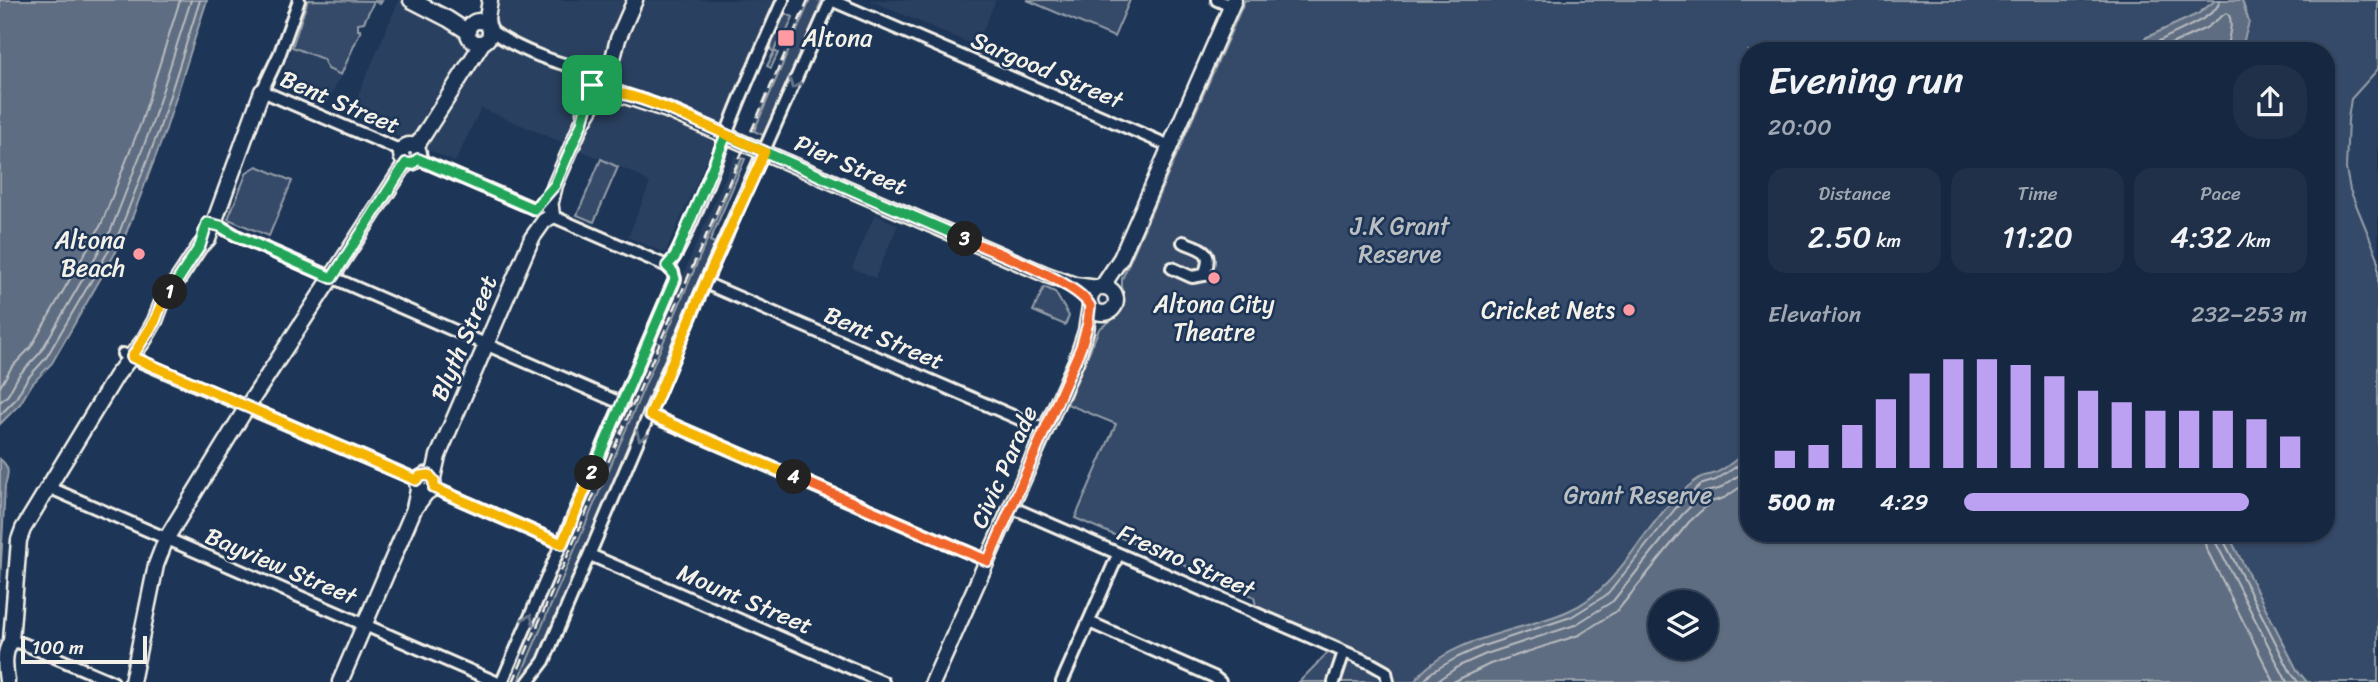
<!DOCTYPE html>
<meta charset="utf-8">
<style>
:root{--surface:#162841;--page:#1f3048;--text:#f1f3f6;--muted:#9ea6b1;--line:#35445a;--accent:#bca0f2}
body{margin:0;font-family:Sriracha,sans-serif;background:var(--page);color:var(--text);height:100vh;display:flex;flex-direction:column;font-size:26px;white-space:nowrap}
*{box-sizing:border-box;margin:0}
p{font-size:23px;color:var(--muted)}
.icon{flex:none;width:38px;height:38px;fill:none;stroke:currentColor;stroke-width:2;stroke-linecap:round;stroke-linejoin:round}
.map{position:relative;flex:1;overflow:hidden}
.panel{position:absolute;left:1740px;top:42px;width:595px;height:500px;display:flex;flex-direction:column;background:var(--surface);border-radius:28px;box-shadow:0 2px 5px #0004,0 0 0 2px var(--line)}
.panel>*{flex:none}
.tools{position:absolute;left:1648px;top:590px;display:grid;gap:14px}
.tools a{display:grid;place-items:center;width:70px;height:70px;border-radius:50%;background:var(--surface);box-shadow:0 2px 5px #0004,0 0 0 2px var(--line);font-size:35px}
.scale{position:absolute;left:21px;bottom:18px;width:126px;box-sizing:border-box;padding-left:7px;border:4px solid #f4f1e8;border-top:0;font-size:19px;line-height:24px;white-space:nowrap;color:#f4f1e8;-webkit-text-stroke:5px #1d3557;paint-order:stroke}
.pin{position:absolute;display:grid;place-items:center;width:60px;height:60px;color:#fff;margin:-30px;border-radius:14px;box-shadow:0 4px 10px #0006}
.km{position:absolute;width:35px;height:35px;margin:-18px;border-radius:50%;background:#222;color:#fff;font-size:19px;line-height:35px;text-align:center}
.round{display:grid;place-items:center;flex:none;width:74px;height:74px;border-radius:28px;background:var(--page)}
.headline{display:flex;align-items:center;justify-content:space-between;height:119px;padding:0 28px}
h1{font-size:38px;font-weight:600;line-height:52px}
.stats{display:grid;grid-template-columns:repeat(3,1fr);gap:10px;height:119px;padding:7px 28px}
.stats div{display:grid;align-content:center;border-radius:18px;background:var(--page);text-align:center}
.stats b{font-size:30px;font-weight:600}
.stats small{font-size:19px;font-weight:400}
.stats p{font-size:19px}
.chart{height:196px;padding:14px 28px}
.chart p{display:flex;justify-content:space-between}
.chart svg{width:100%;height:126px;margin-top:7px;stroke:var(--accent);stroke-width:6}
ul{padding:0 28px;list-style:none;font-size:23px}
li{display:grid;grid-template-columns:112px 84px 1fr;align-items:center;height:52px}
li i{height:18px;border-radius:9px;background:var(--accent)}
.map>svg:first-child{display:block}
.built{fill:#2a4060}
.green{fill:#354a67;stroke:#949ea8;stroke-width:2;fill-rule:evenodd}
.water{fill:#5e6d82;stroke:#9aa2ab;stroke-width:2;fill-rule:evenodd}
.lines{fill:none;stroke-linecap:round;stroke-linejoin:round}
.shore{stroke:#b8bcbf;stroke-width:2}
.street-casing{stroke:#f4f1e8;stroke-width:16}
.secondary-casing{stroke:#f4f1e8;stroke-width:19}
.street{stroke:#1d3557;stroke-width:10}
.secondary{stroke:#1d3557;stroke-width:14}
.rail{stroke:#f4f1e8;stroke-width:2.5;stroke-dasharray:10 5;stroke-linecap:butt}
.oneway{stroke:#68778a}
.split-1-casing{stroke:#fff;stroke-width:14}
.split-2-casing{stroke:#fff;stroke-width:14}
.split-3-casing{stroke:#fff;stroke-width:14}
.split-4-casing{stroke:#fff;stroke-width:14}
.split-5-casing{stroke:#fff;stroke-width:14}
.split-1{stroke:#22a559;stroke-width:9}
.split-2{stroke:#f5b400;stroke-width:9}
.split-3{stroke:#22a559;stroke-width:9}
.split-4{stroke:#f0652b;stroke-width:9}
.split-5{stroke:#f5b400;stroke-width:9}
.poi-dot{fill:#ff9aa2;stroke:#1d3557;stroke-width:2.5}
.labels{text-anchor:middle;stroke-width:5;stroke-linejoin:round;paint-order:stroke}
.poi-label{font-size:24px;fill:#f4f1e8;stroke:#1d3557;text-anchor:end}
.street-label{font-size:24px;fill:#f4f1e8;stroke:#1d3557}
.park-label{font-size:24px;fill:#bbbfc1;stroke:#1d3557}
</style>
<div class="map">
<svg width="2378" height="682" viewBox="0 0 2378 682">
<rect width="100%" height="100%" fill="#1d3557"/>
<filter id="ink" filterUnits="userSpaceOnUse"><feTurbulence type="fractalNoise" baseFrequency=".0143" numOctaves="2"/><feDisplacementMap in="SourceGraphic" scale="14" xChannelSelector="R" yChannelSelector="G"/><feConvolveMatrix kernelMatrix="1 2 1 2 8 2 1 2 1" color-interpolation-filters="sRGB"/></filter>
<g filter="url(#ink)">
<path class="built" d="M399,0H413L466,20L475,17L480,0H779L665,253L628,237L650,183L634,173L481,108L455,162L350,114Z
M806,0H810L753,133L749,132Z
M869,0H996L976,46Z
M292,47L323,59L328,69L341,75L327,104L279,83Z
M2378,69V258L2350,190L2346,169L2348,119L2351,99Z
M735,155L742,158L518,682H507Z
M875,214L898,225L875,278L852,268Z"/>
<path class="green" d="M308,0L382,1L380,4L374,1L364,22L358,23V30H361L341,75L328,69L323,59L292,47Z
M810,0H822L818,9L821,10L767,137L754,131Z
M1027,0H1130L1114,37Z
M1245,0H2216L2198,14L2145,38L2141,44L2133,48L2132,51H1748V534H2326V51H2241L2244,42L2242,0H2378V69L2351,99L2348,119L2346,169L2350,190L2378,258V682H1299L1339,641L1256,606L1254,597L1241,590L1075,518L1116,424L1067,404L1099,329L1116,317L1122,303V279ZM1661,602H1706V648H1661Z
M783,12L793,17L781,45L777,44L774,51L778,53L771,68L767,66L774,52L770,49L773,41L771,39Z
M742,158L745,159L710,241L719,245L546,647L523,682H518Z
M601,159L618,167L594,222L577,215Z
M257,166L292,181L269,236L228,219L247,172Z
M1044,287L1055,292L1069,316L1065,325L1033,311Z"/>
<path class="water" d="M0,0H207L165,132L125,236L52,363L32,384L20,404L0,424Z
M2216,0H2242L2249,22L2241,51H2132L2133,48L2141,44L2145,38L2198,14Z
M1748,450V534H2228L2297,670L2307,682H1414C1446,637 1521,632 1568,611C1615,591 1636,540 1670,504C1678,496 1688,485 1698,479C1703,475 1707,476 1713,474C1725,470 1738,458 1748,450ZM1661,602H1706V648H1661Z
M0,459C11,468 8,474 5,486L0,582Z"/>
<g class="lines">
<path class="shore" d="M2144,51C2160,35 2217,21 2220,0
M2156,51L2206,28L2226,13L2229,15C2234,26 2227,38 2227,51
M0,387L11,368L31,347L101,225L141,123L180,0
M0,402L8,395L19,375L40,353L111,230L151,127L191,0
M0,415L15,400L27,379L46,358L119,233L159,130L200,0
M2203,534L2206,548L2274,682
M2214,534L2216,543L2287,682
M2223,534V539L2291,673L2298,682
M1423,682L1432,672L1456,658L1483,646L1571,617L1608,594L1675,509L1700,485L1716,480L1748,459
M1435,682L1459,666L1486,654L1575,625L1613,601L1682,515L1705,492L1719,489L1748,469
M1453,682L1490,664L1579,635L1618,610L1689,522L1711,502L1724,498L1748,482"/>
<defs>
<path id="street" d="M1217,0L1231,6
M489,29C519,52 560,64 596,73
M279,55L262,91L402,151
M277,61L299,0
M418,159L535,209
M209,223L220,226L237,236L623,404
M667,266C684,254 725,136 736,109C751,72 767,36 783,0
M1172,268L1192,277L1204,275C1214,251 1204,250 1183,242
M705,283L1045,430
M123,354L417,480
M650,415L988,561
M48,487L496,682
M434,488L562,544
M1011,507L1370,663L1386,672L1388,682
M590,555L883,682
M1089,622L1214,677L1220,682
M11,641L24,644L113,682
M502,682L675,279L673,272L667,266L552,216
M528,682L544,661L705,283L831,0L1170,146
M1062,682L1118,555
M1334,682L1344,652"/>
<path id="secondary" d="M411,0L448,19L468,32
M468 32a11 11 0 1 1 22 0a11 11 0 1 1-22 0Z
M488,26L487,18L490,0
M608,77L618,39L635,0
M604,89L667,110L1047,275L1075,285L1098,288
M584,112L592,85L591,78L598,72
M401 154a9 9 0 1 1 18 0a9 9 0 1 1-18 0Z
M416,147L483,42
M550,206L555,185L582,123L602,90
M1090 300a13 13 0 1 1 26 0a13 13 0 1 1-26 0Z
M1102,287L1121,258L1234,0
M433,478L438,456L532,238L544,221L552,216L551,207L542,203
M414,508L418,490L417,480L425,475
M7,681C5,666 3,654 11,641L19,540L23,529L116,376L144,340L155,321L161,305L200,246L208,239L262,91
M132,682L156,565L166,539L247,407L406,163
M340,682L414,509L426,493L434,488L433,479L425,475
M933,682L1076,361L1086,331L1090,306"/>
</defs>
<use href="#street" class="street-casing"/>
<use href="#secondary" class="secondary-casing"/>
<use href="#street" class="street"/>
<use href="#secondary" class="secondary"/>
<path class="rail" d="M513,682L808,0"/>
</g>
<defs><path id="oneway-chevron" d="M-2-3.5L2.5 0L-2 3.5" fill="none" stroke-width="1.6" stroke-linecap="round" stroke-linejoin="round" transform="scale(1.75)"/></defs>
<g class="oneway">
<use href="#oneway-chevron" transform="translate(794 84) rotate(114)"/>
<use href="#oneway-chevron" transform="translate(641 436) rotate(113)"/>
<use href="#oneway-chevron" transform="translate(529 619) rotate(-67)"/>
</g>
</g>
<g class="lines" filter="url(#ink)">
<defs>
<path id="split-1" d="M170,292L200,246L207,223L220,226L237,236L332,278L406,163L412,164L418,159L534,209L555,185L582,123L592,85"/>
<path id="split-2" d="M170,292L161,305L155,321L132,357L416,480L420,476L429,475L434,481V488L562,544L592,473"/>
<path id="split-3" d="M592,473L675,279L673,272L667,266L675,257L726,135L965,239"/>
<path id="split-4" d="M794,477L988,561L1081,347L1088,323L1090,306C1078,282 992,251 965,239"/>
<path id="split-5" d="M592,85L597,89C645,93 718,132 765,152L705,283L650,415L794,477"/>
</defs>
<use href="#split-1" class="split-1-casing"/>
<use href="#split-2" class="split-2-casing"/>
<use href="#split-3" class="split-3-casing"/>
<use href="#split-4" class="split-4-casing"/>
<use href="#split-5" class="split-5-casing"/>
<use href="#split-1" class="split-1"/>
<use href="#split-2" class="split-2"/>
<use href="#split-3" class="split-3"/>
<use href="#split-4" class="split-4"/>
<use href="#split-5" class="split-5"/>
</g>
<g class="poi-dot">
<rect x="777" y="29" width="18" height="18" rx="3.5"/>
<circle cx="139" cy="254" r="7"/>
<circle cx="1214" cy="278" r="7"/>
<circle cx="1629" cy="310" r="7"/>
</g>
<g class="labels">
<g class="poi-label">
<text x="802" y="46" text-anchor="start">Altona</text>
<text x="125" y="248">Altona<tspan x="125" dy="28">Beach</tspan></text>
<text x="1214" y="312" text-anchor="middle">Altona City<tspan x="1214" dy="28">Theatre</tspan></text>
<text x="1615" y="318">Cricket Nets</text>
</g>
<g class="street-label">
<text transform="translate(1047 70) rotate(23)" y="8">Sargood Street</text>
<text transform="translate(340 102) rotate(23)" y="8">Bent Street</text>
<text transform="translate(851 165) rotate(23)" y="8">Pier Street</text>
<text transform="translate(464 338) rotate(-67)" y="8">Blyth Street</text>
<text transform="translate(884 338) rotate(23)" y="8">Bent Street</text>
<text transform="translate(1004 467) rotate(-66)" y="8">Civic Parade</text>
<text transform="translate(1186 561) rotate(24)" y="8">Fresno Street</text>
<text transform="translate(281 566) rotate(23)" y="8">Bayview Street</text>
<text transform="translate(745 599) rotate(23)" y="8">Mount Street</text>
</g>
<g class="park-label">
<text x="1400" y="234">J.K Grant<tspan x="1400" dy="28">Reserve</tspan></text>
<text x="1638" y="503">Grant Reserve</text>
</g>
</g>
</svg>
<div class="tools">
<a><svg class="icon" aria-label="layers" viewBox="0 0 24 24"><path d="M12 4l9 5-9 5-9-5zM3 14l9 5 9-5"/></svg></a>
</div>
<div class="scale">100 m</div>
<div class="pin" style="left:592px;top:85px;background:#1e9e55"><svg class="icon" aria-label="arrive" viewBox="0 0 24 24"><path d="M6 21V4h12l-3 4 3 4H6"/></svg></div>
<b class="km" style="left:170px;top:292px">1</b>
<b class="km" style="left:592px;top:473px">2</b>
<b class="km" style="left:965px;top:239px">3</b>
<b class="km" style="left:794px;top:477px">4</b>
<section class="panel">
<div class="headline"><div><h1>Evening run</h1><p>20:00</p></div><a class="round"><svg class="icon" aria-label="share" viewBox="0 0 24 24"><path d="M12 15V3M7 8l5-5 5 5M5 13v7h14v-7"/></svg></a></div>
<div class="stats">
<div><p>Distance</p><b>2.50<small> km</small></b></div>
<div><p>Time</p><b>11:20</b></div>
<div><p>Pace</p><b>4:32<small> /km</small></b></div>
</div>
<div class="chart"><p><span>Elevation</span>232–253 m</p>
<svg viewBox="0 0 160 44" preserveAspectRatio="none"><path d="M5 44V38M15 44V36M25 44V29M35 44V20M45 44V11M55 44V6M65 44V6M75 44V8M85 44V12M95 44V17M105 44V21M115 44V24M125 44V24M135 44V24M145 44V27M155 44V33"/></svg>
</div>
<ul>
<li><b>500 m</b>4:29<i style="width:83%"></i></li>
</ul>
</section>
</div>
